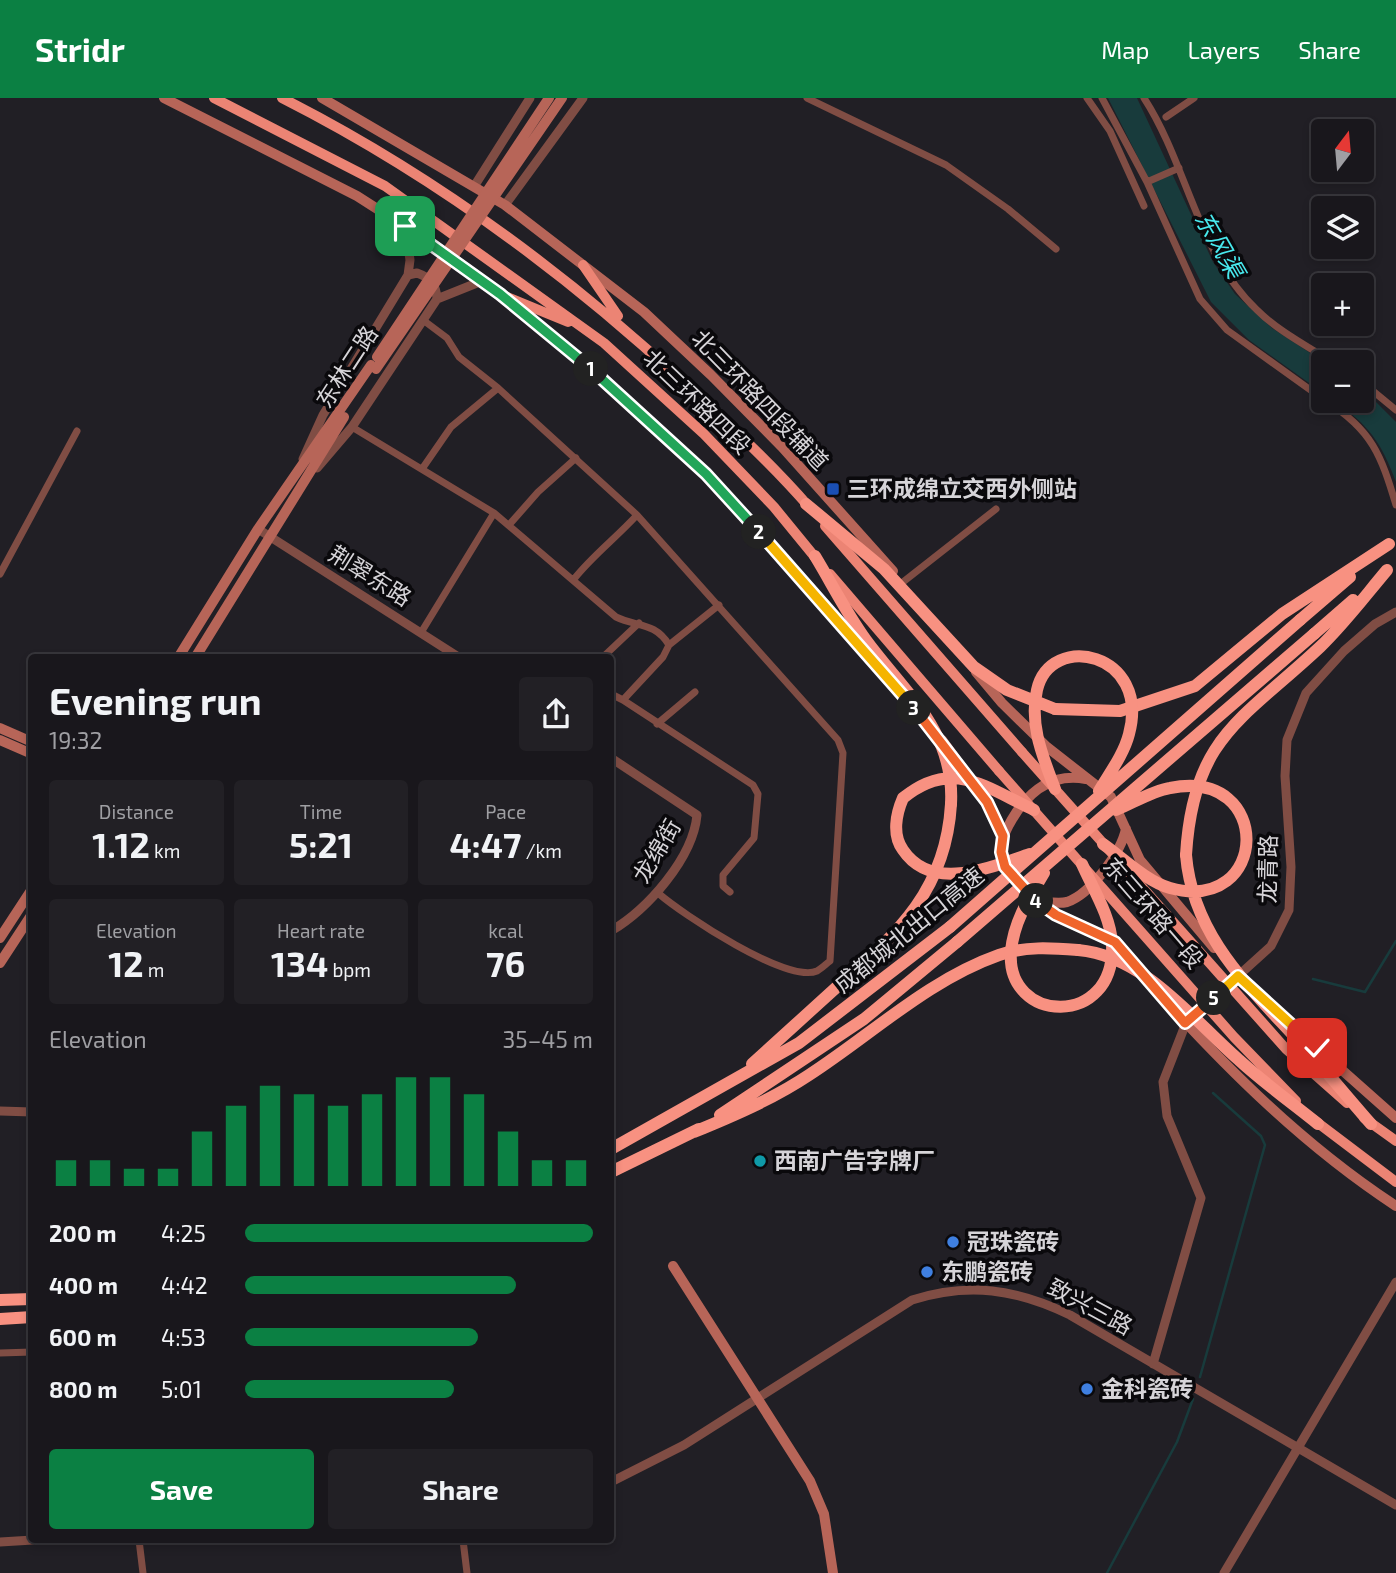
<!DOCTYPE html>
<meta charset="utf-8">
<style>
:root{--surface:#19171c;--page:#222025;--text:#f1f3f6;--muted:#9f9fa3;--line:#37363b;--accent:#0b8043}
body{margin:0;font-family:"Exo 2","Noto Sans SC",sans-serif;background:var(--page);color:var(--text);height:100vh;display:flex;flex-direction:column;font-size:26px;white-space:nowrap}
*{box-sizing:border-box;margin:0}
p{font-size:23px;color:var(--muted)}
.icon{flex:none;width:38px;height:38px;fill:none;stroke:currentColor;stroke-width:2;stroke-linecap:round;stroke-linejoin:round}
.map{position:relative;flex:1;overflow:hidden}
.details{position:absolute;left:28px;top:556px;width:586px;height:889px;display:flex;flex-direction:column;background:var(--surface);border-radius:7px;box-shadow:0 4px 10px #0003,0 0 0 2px var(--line)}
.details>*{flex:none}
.needle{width:46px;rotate:16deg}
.tools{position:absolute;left:1311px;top:21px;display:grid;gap:14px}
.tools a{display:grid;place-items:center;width:63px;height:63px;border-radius:7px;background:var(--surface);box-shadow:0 4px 10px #0003,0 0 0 2px var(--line);font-size:35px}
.pin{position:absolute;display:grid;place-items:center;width:60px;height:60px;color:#fff;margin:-30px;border-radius:14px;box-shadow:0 4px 10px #0006}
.km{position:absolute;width:35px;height:35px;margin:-18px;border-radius:50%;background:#222;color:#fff;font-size:19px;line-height:35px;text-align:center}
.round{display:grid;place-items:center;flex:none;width:74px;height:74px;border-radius:7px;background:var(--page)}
.head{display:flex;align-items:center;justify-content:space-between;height:119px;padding:0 21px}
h1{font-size:38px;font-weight:700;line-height:52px}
.stats{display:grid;grid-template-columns:repeat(3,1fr);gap:10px;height:119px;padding:7px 21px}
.stats div{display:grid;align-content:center;border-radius:7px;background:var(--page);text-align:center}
.stats b{font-size:35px;font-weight:700}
.stats small{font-size:19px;font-weight:400}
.stats p{font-size:19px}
.chart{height:196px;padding:14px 21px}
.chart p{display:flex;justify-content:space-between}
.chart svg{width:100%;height:126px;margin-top:7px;stroke:var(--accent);stroke-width:6}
.primary-button{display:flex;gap:14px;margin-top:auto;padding:14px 21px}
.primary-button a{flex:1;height:80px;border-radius:7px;background:var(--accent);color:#fff;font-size:28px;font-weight:700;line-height:80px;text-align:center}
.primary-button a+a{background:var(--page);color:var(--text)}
ul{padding:0 21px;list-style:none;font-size:23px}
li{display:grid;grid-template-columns:112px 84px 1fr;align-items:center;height:52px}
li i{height:18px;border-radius:9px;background:var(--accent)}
header{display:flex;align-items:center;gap:42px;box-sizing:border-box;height:98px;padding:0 35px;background:var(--accent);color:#fff}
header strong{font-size:33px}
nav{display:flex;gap:38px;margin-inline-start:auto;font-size:24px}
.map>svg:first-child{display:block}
.water{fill:#183b3c}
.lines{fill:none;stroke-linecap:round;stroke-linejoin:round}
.stream{stroke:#183b3c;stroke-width:2.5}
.minor{stroke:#804d44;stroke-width:7}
.tertiary{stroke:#804d44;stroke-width:9}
.secondary{stroke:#b76558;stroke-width:10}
.trunk{stroke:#ec8474;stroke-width:10}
.motorway{stroke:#f89181;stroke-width:12}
.secondary-bridge{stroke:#b76558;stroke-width:10}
.trunk-bridge{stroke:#ec8474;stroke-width:10}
.motorway-bridge{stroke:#f89181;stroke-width:12}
.split-1-casing{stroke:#fff;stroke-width:14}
.split-2-casing{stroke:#fff;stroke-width:14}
.split-3-casing{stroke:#fff;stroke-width:14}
.split-4-casing{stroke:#fff;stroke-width:14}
.split-5-casing{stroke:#fff;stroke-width:14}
.split-6-casing{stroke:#fff;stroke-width:14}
.split-1{stroke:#22a559;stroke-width:9}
.split-2{stroke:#22a559;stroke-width:9}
.split-3{stroke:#f5b400;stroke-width:9}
.split-4{stroke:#f0652b;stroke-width:9}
.split-5{stroke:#f0652b;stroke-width:9}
.split-6{stroke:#f5b400;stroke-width:9}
.transit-dot{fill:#1a4fb4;stroke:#0a090c;stroke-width:2.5}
.culture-dot{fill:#0f9aa8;stroke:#0a090c;stroke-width:2.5}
.shop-dot{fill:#3f7fe0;stroke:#0a090c;stroke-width:2.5}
.labels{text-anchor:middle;stroke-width:7;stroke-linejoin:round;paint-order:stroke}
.street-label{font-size:23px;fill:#d6d4d8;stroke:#0a090c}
.poi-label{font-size:23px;font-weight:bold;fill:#d6d4d8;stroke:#0a090c;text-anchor:start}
.water-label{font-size:24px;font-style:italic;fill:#48e9ee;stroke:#0a090c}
</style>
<header>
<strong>Stridr</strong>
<nav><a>Map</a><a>Layers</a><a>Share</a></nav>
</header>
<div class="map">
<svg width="1396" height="1475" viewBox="0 0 1396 1475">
<rect width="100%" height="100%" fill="#211f25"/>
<path class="water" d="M1108,0H1137L1213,164L1235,196L1272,230L1324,264L1323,295L1249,242L1211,204Z
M1362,290L1396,324V384C1381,344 1369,327 1334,303H1362Z"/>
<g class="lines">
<path class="stream" d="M1313,881L1365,894L1396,843
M1200,1279L1265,1047L1261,1038L1213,995
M1107,1475L1177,1344L1193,1301"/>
<path class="minor" d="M807,0L946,67L1008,111L1056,151
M1087,0L1110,33L1144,108
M1102,0L1147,84L1200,201L1227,232L1323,301
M1144,0C1187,66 1198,157 1257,212C1278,233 1307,248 1332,264
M1166,19L1194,0
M1147,84L1179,70
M423,222L447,240L459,259L498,290
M1362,284L1396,312
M1326,303C1372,332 1381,357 1396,407
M352,329L494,415L422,533
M422,371L451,329L498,290L637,417L838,642L843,655L830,863C826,866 821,871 817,873C787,886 682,816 658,795
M494,415L616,519C637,529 655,524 669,547L663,559L623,602L753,687L758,696L754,740L723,777V788L730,794
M509,427L538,394L576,360
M0,476L77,333
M574,481C593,457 616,440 637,417
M903,484L996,411
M669,547L719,507
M602,560L639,525
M611,596L623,602
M657,626L695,594
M0,1255L32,1254
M139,1442L143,1475
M463,1442L467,1475"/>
<path class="tertiary" d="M475,87L530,0
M505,107L583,0
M408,177L417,175C431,180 436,186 437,201
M303,361L323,317L408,177L410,162L405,128
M317,370L352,329L437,201L482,183
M258,431L460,560
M611,660L697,717C693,760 648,811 611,833
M0,1013L32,1014
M1153,1266L1201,1100L1167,1018L1163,984L1186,925L1271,848L1289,812L1291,769L1285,678L1287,642L1306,595L1344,553L1375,526L1396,514
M611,1384L684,1347L912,1202C969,1184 1016,1191 1070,1217L1396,1407
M0,1444L33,1442
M1224,1475L1396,1184"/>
<path class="secondary" d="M164,0L357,98L446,155L500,196L614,290L706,376L898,591
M322,0L505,107L644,214L711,277L782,349L893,473
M178,560L258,431L371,267
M195,560L344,319
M976,574L1002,605L1047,649L1111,699L1140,762L1214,850
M0,630L32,644
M0,642L32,656
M942,642L987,704L1003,739L1001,754L1005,769L1035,802L1056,817L1115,844L1141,874
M1003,739C1019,703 1044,673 1086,681
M1039,803C1048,804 1058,806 1067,804C1091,796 1121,754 1126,731
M0,840L32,791
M0,865L32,816
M1152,888C1226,970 1303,1047 1396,1108
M1289,925L1396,1020
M673,1168L810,1383L824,1416L833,1475"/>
<path class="trunk" d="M214,0L385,88L604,245L704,336L774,409L819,464
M282,0C430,75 561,171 682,283C726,324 771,365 810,410
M583,167L618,218
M500,196L568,224
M825,428L1022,654
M830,476L999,673"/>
<path class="motorway" d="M1300,522L1350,479
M1314,536L1353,502
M1055,611L1120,613L1195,588L1282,516L1389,446
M1186,757C1193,639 1242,622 1320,549C1344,526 1365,498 1387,472
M752,966C781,940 810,913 839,887C900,833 946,791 951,706
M720,1017L864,921L957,844
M694,1034C733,1018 773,1001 809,977C871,937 928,882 999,857C1024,848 1052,850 1078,852
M611,1051L799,945L950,829
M611,1074L699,1031
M0,1202L32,1201
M0,1221L32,1219"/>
<path class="secondary-bridge" d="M377,259L549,0
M376,271L562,0"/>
<path class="trunk-bridge" d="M1022,654L1286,951L1347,1005
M999,673L1234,939L1296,1003
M1364,1020L1396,1043
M1314,1022L1396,1084"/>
<path class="motorway-bridge" d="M806,406L884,471L974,569L1007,592L1055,611
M815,458C832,486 847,516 866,542C904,594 955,633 951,706
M1055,691C1043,659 1029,627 1037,592C1050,533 1151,554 1129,636C1124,656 1109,676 1099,693
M1103,746C1123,760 1146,783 1170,790C1270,817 1274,669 1170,690C1152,693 1133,705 1116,712
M1030,756C991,769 932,795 903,752C892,737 896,716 903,700C952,660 985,689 1034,712
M1186,757C1193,840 1251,890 1304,949C1327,974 1349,1001 1371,1026
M1044,775C1029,800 1014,823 1011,853C1005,926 1116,931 1112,846C1111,819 1093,791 1082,766
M950,829L1300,522
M957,844L1314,536
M1078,852C1145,858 1192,921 1239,962C1264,985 1292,1005 1318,1026"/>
</g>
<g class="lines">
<defs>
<path id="split-1" d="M405,128L500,196L591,271"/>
<path id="split-2" d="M591,271L706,376L759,434"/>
<path id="split-3" d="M759,434L914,610"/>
<path id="split-4" d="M914,610L987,704L1003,738L1001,754L1005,769L1036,803"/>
<path id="split-5" d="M1036,803L1056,817L1115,844L1185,925L1214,900"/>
<path id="split-6" d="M1214,900L1238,878L1317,950"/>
</defs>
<use href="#split-1" class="split-1-casing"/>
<use href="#split-2" class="split-2-casing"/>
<use href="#split-3" class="split-3-casing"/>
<use href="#split-4" class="split-4-casing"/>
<use href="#split-5" class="split-5-casing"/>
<use href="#split-6" class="split-6-casing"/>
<use href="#split-1" class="split-1"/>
<use href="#split-2" class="split-2"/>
<use href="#split-3" class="split-3"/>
<use href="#split-4" class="split-4"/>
<use href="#split-5" class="split-5"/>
<use href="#split-6" class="split-6"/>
</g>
<rect class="transit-dot" x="826" y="384" width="14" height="14" rx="3.5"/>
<circle class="culture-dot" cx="760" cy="1063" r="7"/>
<g class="shop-dot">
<circle cx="953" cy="1144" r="7"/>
<circle cx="927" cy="1174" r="7"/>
<circle cx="1087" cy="1291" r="7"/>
</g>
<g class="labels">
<g class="street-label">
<text transform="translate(347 269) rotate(-57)" y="8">东林二路</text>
<text transform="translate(760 302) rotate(46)" y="8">北三环路四段辅道</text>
<text transform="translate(697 304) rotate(44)" y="8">北三环路四段</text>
<text transform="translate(370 478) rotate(32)" y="8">荆翠东路</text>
<text transform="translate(657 753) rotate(-59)" y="8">龙绵街</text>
<text transform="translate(1268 771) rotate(-89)" y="8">龙青路</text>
<text transform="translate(1153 815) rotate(49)" y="8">东三环路一段</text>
<text transform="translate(909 832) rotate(-39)" y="8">成都城北出口高速</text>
<text transform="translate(1090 1209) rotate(28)" y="8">致兴三路</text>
</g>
<g class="poi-label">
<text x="847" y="399">三环成绵立交西外侧站</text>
<text x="774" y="1071">西南广告字牌厂</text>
<text x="967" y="1152">冠珠瓷砖</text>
<text x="941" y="1182">东鹏瓷砖</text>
<text x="1101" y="1299">金科瓷砖</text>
</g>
<g class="water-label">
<text transform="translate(1219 147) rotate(60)" y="8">东风渠</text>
</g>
</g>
</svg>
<div class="tools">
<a><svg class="needle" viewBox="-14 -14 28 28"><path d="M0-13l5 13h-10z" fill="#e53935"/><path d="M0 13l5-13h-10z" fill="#9f9fa3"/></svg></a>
<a><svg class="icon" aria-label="layers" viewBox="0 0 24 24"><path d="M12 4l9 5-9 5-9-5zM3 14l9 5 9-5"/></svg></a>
<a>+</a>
<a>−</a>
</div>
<div class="pin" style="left:405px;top:128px;background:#1e9e55"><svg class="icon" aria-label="arrive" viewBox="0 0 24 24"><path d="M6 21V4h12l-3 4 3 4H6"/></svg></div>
<div class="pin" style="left:1317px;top:950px;background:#d93025"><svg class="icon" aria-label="check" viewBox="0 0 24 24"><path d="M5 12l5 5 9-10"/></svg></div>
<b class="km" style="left:591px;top:271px">1</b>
<b class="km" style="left:759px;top:434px">2</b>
<b class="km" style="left:914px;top:610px">3</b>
<b class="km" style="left:1036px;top:803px">4</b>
<b class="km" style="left:1214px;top:900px">5</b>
<section class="details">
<div class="head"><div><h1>Evening run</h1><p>19:32</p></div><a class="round"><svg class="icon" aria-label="share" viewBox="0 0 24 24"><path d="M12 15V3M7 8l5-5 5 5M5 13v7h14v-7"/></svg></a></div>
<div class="stats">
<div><p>Distance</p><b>1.12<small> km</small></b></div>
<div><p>Time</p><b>5:21</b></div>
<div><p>Pace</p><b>4:47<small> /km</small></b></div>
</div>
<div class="stats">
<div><p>Elevation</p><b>12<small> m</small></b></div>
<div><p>Heart rate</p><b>134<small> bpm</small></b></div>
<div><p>kcal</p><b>76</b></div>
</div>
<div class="chart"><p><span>Elevation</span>35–45 m</p>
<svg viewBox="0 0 160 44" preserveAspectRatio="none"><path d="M5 44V35M15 44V35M25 44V38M35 44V38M45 44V25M55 44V16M65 44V9M75 44V12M85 44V16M95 44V12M105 44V6M115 44V6M125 44V12M135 44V25M145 44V35M155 44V35"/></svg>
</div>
<ul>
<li><b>200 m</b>4:25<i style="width:100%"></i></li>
<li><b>400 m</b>4:42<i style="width:78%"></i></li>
<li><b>600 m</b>4:53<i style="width:67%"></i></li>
<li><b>800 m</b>5:01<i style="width:60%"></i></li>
</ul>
<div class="primary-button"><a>Save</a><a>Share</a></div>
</section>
</div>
